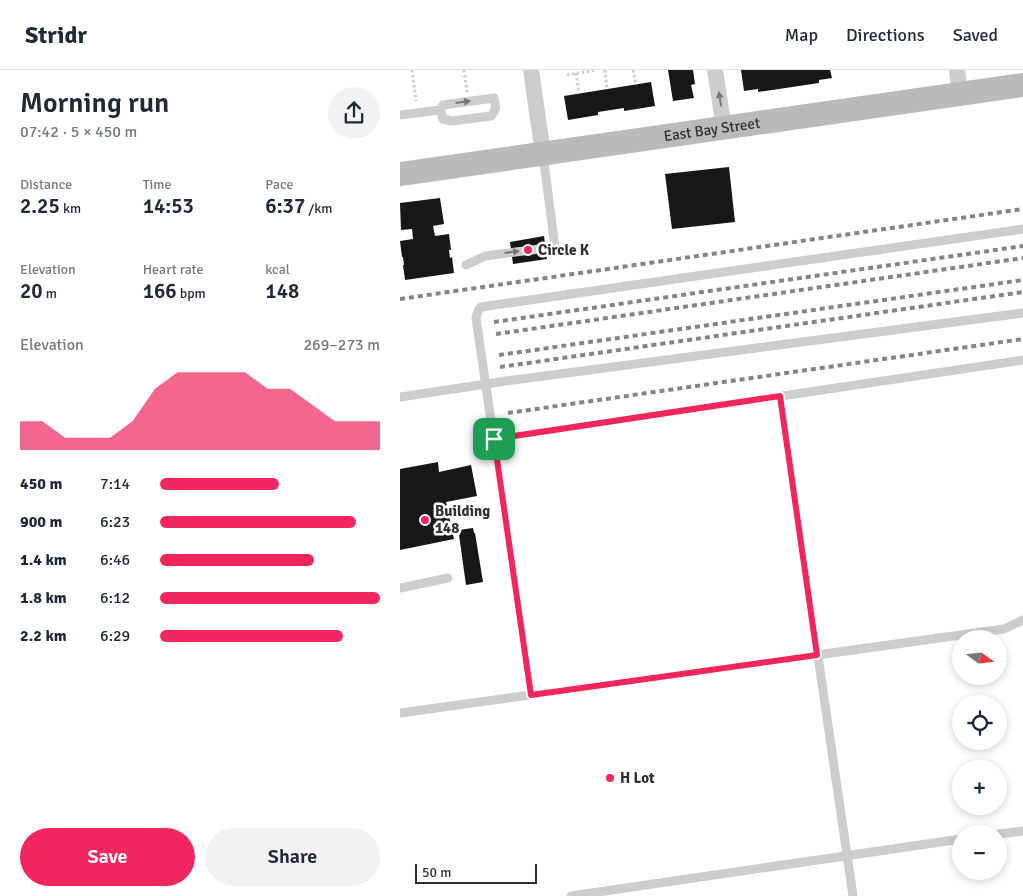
<!DOCTYPE html>
<meta charset="utf-8">
<style>
:root{--surface:#fff;--page:#f2f2f3;--text:#1f2937;--muted:#747a83;--line:#e0e1e3;--accent:#f2265f}
body{margin:0;font-family:Signika,sans-serif;background:var(--page);color:var(--text);height:100vh;display:flex;flex-direction:column;font-size:19px;white-space:nowrap}
*{box-sizing:border-box;margin:0}
p{font-size:16px;color:var(--muted)}
.icon{flex:none;width:28px;height:28px;fill:none;stroke:currentColor;stroke-width:2;stroke-linecap:round;stroke-linejoin:round}
.map{position:relative;flex:1;overflow:hidden}
.details{display:flex;flex-direction:column;background:var(--surface);width:400px}
.details>*{flex:none}
.needle{width:32px;rotate:105deg}
.buttons{position:absolute;left:552px;top:560px;display:grid;gap:10px}
.buttons a{display:grid;place-items:center;width:55px;height:55px;border-radius:50%;background:var(--surface);box-shadow:0 2px 8px #0003;font-size:25px}
.scale{position:absolute;left:15px;bottom:12px;width:122px;box-sizing:border-box;padding-left:5px;border:2px solid #303030;border-top:0;font-size:14px;line-height:18px;white-space:nowrap;color:#303030;-webkit-text-stroke:4px #fff;paint-order:stroke}
.pin{position:absolute;display:grid;place-items:center;width:42px;height:42px;color:#fff;margin:-21px;border-radius:10px;box-shadow:0 2px 8px #0006}
.round{display:grid;place-items:center;flex:none;width:52px;height:52px;border-radius:26px;background:var(--page)}
.head{display:flex;align-items:center;justify-content:space-between;height:85px;padding:0 20px}
h1{font-size:28px;font-weight:600;line-height:38px}
.figures{display:grid;grid-template-columns:repeat(3,1fr);gap:8px;height:85px;padding:5px 20px}
.figures div{display:grid;align-content:center}
.figures b{font-size:21px;font-weight:600}
.figures small{font-size:14px;font-weight:400}
.figures p{font-size:14px}
.chart{height:140px;padding:10px 20px}
.chart p{display:flex;justify-content:space-between}
.chart svg{width:100%;height:90px;margin-top:5px;fill:var(--accent);opacity:.7}
.button{display:flex;gap:10px;margin-top:auto;padding:10px 20px}
.button a{flex:1;height:58px;border-radius:30px;background:var(--accent);color:#fff;font-size:20px;font-weight:600;line-height:58px;text-align:center}
.button a+a{background:var(--page);color:var(--text)}
ul{padding:0 20px;list-style:none;font-size:16px}
li{display:grid;grid-template-columns:80px 60px 1fr;align-items:center;height:38px}
li i{height:12px;border-radius:6px;background:var(--accent)}
header{display:flex;align-items:center;gap:30px;box-sizing:border-box;height:70px;padding:0 25px;background:var(--surface);border-bottom:1px solid var(--line)}
header strong{font-size:24px}
nav{display:flex;gap:28px;margin-inline-start:auto;font-size:18px}
main{display:flex;flex:1;min-height:0}
.map>svg:first-child{display:block}
.building{fill:#171717}
.lines{fill:none;stroke-linecap:round;stroke-linejoin:round}
.path{stroke:#cdcdcd;stroke-width:3;stroke-dasharray:2.5 2.5;stroke-linecap:butt}
.lane{stroke:#cdcdcd;stroke-width:9}
.street{stroke:#cdcdcd;stroke-width:16}
.secondary{stroke:#bababa;stroke-width:24}
.rail{stroke:#858585;stroke-width:4;stroke-dasharray:5 4;stroke-linecap:butt}
.oneway{fill:#777}
.route-casing{stroke:#fff;stroke-width:10}
.route{stroke:#f2265f;stroke-width:6}
.poi-dot{fill:#f2265f;stroke:#fff;stroke-width:2}
.labels{text-anchor:middle;stroke-width:5;stroke-linejoin:round;paint-order:stroke}
.street-label{font-size:15px;fill:#303030;stroke:#fff}
.poi-label{font-size:15px;font-weight:bold;fill:#303030;stroke:#fff;text-anchor:start}
</style>
<header>
<strong>Stridr</strong>
<nav><a>Map</a><a>Directions</a><a>Saved</a></nav>
</header>
<main>
<section class="details">
<div class="head"><div><h1>Morning run</h1><p>07:42 · 5 × 450 m</p></div><a class="round"><svg class="icon" aria-label="share" viewBox="0 0 24 24"><path d="M12 15V3M7 8l5-5 5 5M5 13v7h14v-7"/></svg></a></div>
<div class="figures">
<div><p>Distance</p><b>2.25<small> km</small></b></div>
<div><p>Time</p><b>14:53</b></div>
<div><p>Pace</p><b>6:37<small> /km</small></b></div>
</div>
<div class="figures">
<div><p>Elevation</p><b>20<small> m</small></b></div>
<div><p>Heart rate</p><b>166<small> bpm</small></b></div>
<div><p>kcal</p><b>148</b></div>
</div>
<div class="chart"><p><span>Elevation</span>269–273 m</p>
<svg viewBox="0 0 160 44" preserveAspectRatio="none"><path d="M0 44V30L10 30L20 38L30 38L40 38L50 30L60 14L70 6L80 6L90 6L100 6L110 14L120 14L130 22L140 30L150 30L160 30V44z"/></svg>
</div>
<ul>
<li><b>450 m</b>7:14<i style="width:54%"></i></li>
<li><b>900 m</b>6:23<i style="width:89%"></i></li>
<li><b>1.4 km</b>6:46<i style="width:70%"></i></li>
<li><b>1.8 km</b>6:12<i style="width:100%"></i></li>
<li><b>2.2 km</b>6:29<i style="width:83%"></i></li>
</ul>
<div class="button"><a>Save</a><a>Share</a></div>
</section>
<div class="map">
<svg width="623" height="826" viewBox="0 0 623 826">
<rect width="100%" height="100%" fill="#fff"/>
<path class="building" d="M268,0H293L295,14L291,15L294,28L273,31Z
M341,0H430L432,8L419,10V13L358,22V19L344,21Z
M251,12L255,36L224,41V38L198,42V45L168,50L164,26Z
M329,97L335,152L272,159L265,104Z
M40,128L44,154L33,156L35,166L49,164L51,180H49L50,188L52,187L54,203L5,210L3,195H4L3,187H2L0,171L13,169L12,159L1,160L0,133Z
M144,166L147,189L113,194L110,172Z
M38,392L39,402L71,395L77,426L46,432L54,469L0,480V399Z
M73,458L74,463H75L83,512L66,515L59,465H60L59,460Z"/>
<g class="lines">
<path class="path" d="M12,0L16,31
M64,0L67,22
M205,0L207,19
M233,0L236,15
M176,3L179,23
M167,5L196,0"/>
<path class="lane" d="M0,45L40,40L43,35L94,28C96,36 97,39 91,46L52,51L43,49L40,40
M66,195L85,186L155,177L143,85
M380,326L453,826
M0,327L106,311L623,243
M94,369L623,290
M0,518L48,508
M131,625L76,248L78,241L81,237L623,159
M0,643L575,563L604,559L623,550
M599,764L623,761
M171,826L561,769"/>
<path class="street" d="M131,0L143,84
M315,0L324,58
M557,0L560,24"/>
<path class="secondary" id="s1" d="M0,104L623,15"/>
<path class="rail" d="M0,229L623,139
M94,252L623,176
M96,264L623,188
M99,285L623,210
M100,297L623,222
M108,343L623,269"/>
</g>
<defs><path id="oneway-solid" d="M-6-.8H1V-3.2L6.5 0L1 3.2V.8H-6Z" transform="scale(1.25)"/></defs>
<g class="oneway">
<use href="#oneway-solid" transform="translate(320 29) rotate(-99)"/>
<use href="#oneway-solid" transform="translate(63 32) rotate(-8)"/>
<use href="#oneway-solid" transform="translate(112 182) rotate(-7)"/>
</g>
<g class="lines">
<defs>
<path id="route" d="M380,326L417,585L131,625L94,369Z"/>
</defs>
<use href="#route" class="route-casing"/>
<use href="#route" class="route"/>
</g>
<g class="poi-dot">
<circle cx="128" cy="180" r="5"/>
<circle cx="25" cy="450" r="5"/>
<circle cx="210" cy="708" r="5"/>
</g>
<g class="labels">
<g class="street-label">
<text dy="5" stroke="none"><textPath href="#s1" startOffset="315">East Bay Street</textPath></text>
</g>
<g class="poi-label">
<text x="138" y="185">Circle K</text>
<text x="35" y="446">Building<tspan x="35" dy="17">148</tspan></text>
<text x="220" y="713">H Lot</text>
</g>
</g>
</svg>
<div class="buttons">
<a><svg class="needle" viewBox="-14 -14 28 28"><path d="M0-13l5 13h-10z" fill="#e53935"/><path d="M0 13l5-13h-10z" fill="#747a83"/></svg></a>
<a><svg class="icon" aria-label="locate" viewBox="0 0 24 24"><circle cx="12" cy="12" r="6"/><path d="M12 2v4M12 18v4M2 12h4M18 12h4"/></svg></a>
<a>+</a>
<a>−</a>
</div>
<div class="scale">50 m</div>
<div class="pin" style="left:94px;top:369px;background:#1e9e55"><svg class="icon" aria-label="arrive" viewBox="0 0 24 24"><path d="M6 21V4h12l-3 4 3 4H6"/></svg></div>
</div>
</main>
